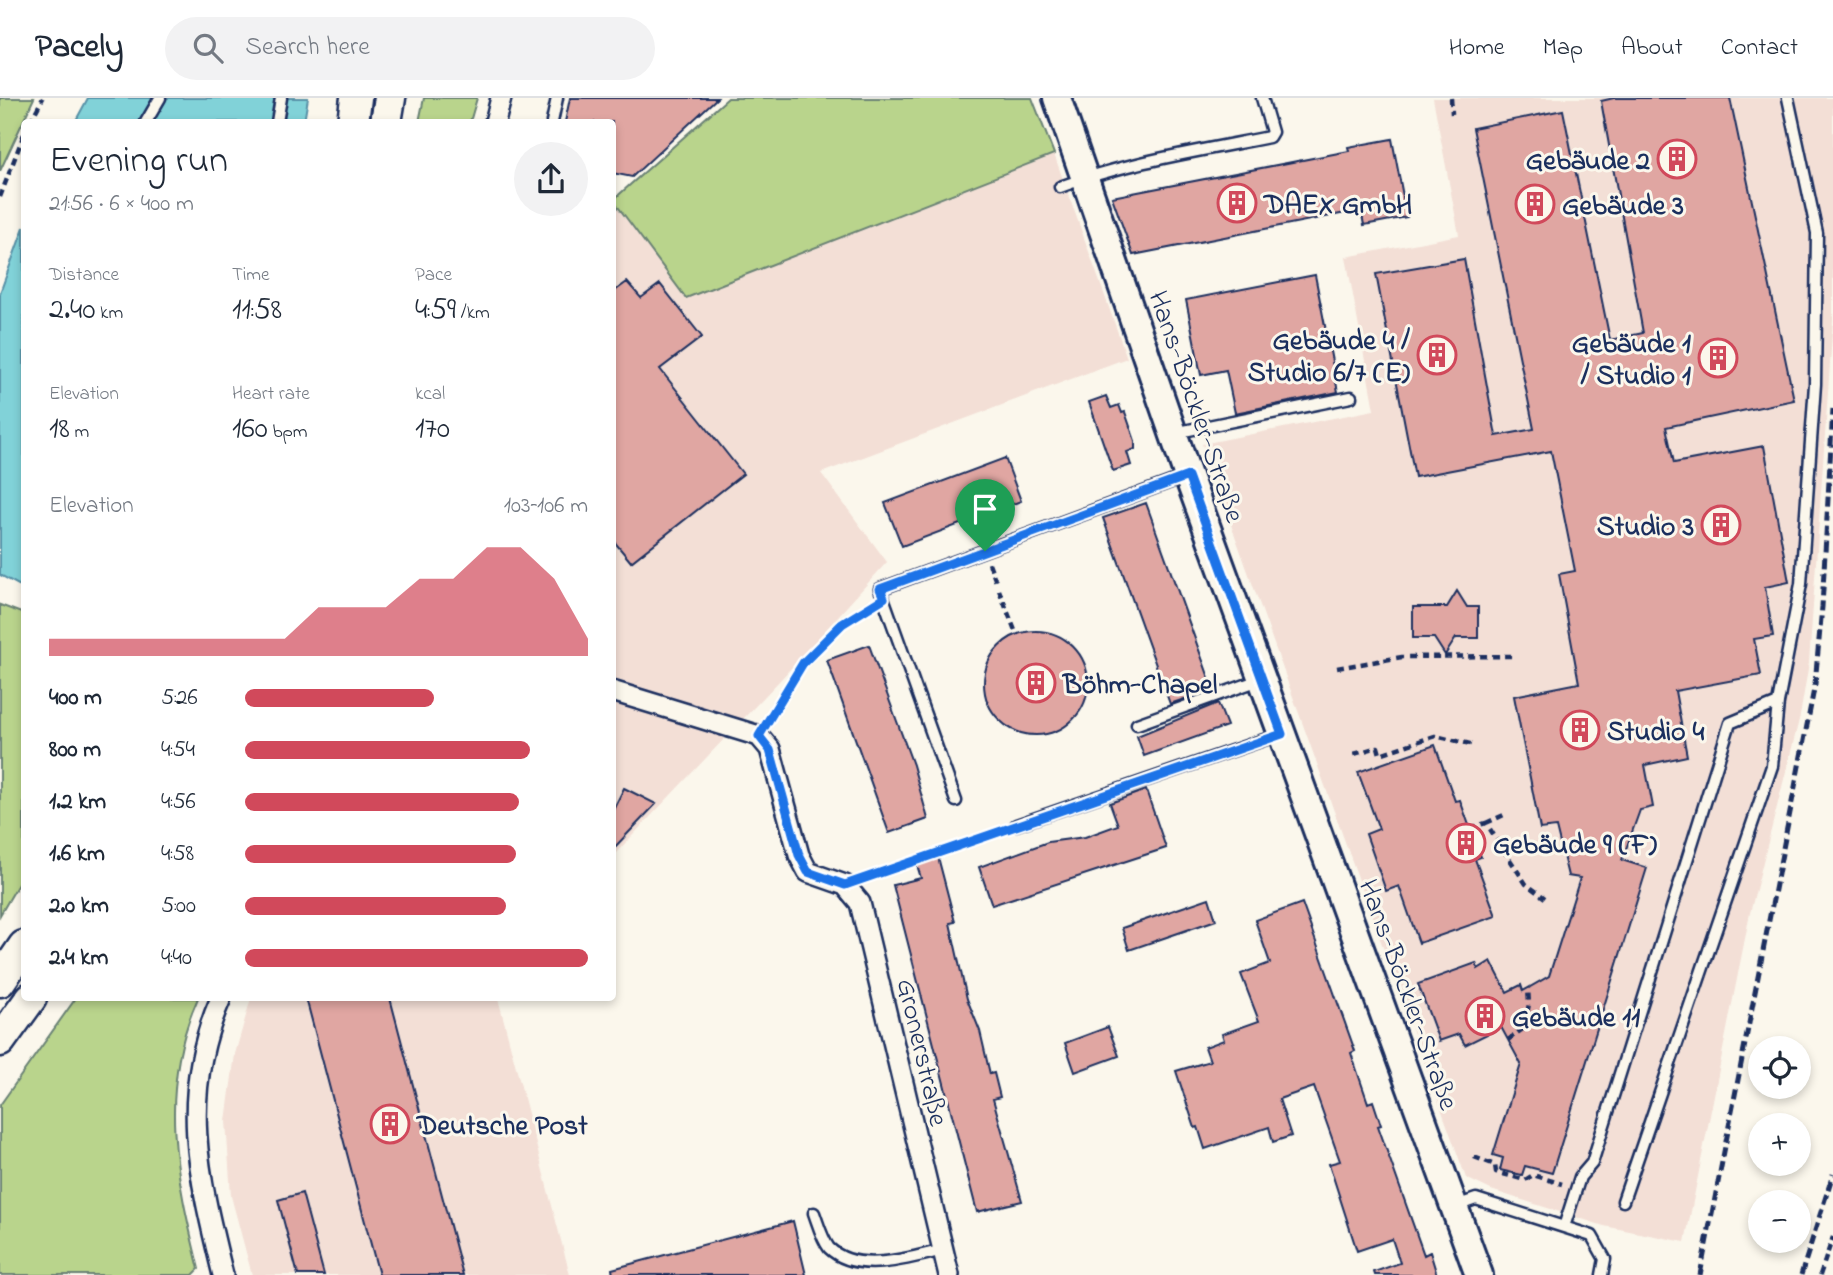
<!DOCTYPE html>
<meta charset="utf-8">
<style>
:root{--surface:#fff;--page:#f2f2f3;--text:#1f2937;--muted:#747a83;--line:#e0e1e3;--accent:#d1495b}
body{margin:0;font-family:"Indie Flower",sans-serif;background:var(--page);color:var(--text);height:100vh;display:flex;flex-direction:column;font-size:26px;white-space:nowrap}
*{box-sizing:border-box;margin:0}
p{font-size:23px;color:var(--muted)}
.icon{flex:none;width:38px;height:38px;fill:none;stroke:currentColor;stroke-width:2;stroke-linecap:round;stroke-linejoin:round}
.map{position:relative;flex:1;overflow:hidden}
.side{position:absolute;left:21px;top:21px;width:595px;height:882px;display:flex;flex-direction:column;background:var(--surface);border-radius:7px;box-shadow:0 4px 10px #0003}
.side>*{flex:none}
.fabs{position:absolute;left:1748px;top:938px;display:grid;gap:14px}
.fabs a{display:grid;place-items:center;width:63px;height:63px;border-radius:50%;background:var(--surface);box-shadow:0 4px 10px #0003;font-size:35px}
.pin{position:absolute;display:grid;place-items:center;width:60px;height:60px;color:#fff;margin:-72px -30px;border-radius:50% 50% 50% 0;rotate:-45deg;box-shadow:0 0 7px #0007}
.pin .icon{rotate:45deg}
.round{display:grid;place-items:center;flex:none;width:74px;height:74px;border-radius:37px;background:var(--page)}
.headline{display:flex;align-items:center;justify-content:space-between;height:119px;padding:0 28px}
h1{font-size:38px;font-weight:600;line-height:52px}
.metrics{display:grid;grid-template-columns:repeat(3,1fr);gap:10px;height:119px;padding:7px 28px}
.metrics div{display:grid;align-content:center}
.metrics b{font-size:30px;font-weight:600}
.metrics small{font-size:19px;font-weight:400}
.metrics p{font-size:19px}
.chart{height:196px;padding:14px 28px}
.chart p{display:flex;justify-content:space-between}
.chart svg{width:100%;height:126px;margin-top:7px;fill:var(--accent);opacity:.7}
ul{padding:0 28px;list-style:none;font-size:23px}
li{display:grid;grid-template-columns:112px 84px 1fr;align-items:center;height:52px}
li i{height:18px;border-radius:9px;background:var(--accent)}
header{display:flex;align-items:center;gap:42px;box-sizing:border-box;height:98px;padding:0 35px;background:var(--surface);border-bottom:2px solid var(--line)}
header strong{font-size:33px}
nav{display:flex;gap:38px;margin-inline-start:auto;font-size:24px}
.search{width:490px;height:63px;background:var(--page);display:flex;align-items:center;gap:18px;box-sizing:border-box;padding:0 24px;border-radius:38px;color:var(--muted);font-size:26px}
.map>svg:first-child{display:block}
.built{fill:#f3dfd6}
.green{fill:#b9d48c;stroke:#6a8275;stroke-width:2}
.water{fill:#81d2d8;stroke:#5891a7;stroke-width:2}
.building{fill:#e0a6a2;stroke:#1b2f5e;stroke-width:2}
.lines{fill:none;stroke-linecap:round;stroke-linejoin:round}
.lane-casing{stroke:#1b2f5e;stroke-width:15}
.street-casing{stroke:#1b2f5e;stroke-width:24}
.secondary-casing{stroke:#1b2f5e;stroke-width:32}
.primary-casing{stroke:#1b2f5e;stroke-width:35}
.path{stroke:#1b2f5e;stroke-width:4.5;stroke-dasharray:7 5;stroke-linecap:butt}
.lane{stroke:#fbf7ec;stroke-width:10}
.street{stroke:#fbf7ec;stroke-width:19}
.secondary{stroke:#fbf7ec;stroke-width:26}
.primary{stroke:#fbf7ec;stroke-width:30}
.rail{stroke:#1b2f5e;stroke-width:5;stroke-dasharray:10 5;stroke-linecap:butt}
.route-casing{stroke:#fff;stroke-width:14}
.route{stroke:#1a73e8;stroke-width:9}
.labels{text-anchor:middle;stroke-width:6;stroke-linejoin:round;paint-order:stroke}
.poi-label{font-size:28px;font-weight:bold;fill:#1b2f5e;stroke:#fbf7ec;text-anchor:start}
.street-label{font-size:28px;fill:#1b2f5e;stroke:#fbf7ec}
</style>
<header>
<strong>Pacely</strong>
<div class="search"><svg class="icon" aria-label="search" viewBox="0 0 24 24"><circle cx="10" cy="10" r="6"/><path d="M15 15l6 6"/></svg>Search here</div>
<nav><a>Home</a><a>Map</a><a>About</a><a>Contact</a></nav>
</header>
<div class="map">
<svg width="1833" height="1177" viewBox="0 0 1833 1177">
<rect width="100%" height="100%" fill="#fbf7ec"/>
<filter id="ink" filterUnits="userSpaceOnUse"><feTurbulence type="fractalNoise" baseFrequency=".0143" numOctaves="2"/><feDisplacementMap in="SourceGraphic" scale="14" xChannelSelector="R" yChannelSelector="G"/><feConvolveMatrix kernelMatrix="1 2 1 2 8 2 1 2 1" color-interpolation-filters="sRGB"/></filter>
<g filter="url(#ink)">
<path class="built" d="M1433,0H1833V223L1809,565L1800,618L1750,815L1685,1144L1604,1128L1491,1092L1466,1080L1202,346L1374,312L1346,159L1459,137Z
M1054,56L1127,260L821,375L887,464L782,580L613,758L612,102L686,199Z
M251,900H498L570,1177H252L231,1098L226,1023L235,956Z"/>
<path class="green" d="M0,0H34L0,73Z
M424,0H477L470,24H419Z
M728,0H1032L1054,56L686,200L613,102Z
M0,507L24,516V776L0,817Z
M76,900H198C157,991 176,1078 199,1171L193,1177H0V1007Z"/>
<path class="water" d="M88,0H308L304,24H75Z
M24,129V490L0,477V195Z"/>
<path class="building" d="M570,0H717L632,79L612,75V24H565Z
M1614,0H1730L1794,302L1666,329L1674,365L1764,348L1789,484L1765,489L1773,538L1754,541L1761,577L1675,593L1687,658L1645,667L1653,709L1640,712L1622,762L1647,770L1552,1075L1525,1068L1522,1077L1500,1072L1503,1060L1493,1057L1521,966L1501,929L1465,947L1459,936L1439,943L1418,886L1476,865L1478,871L1491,863L1507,894L1521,887L1523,893L1549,878L1580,780L1568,778L1556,729L1540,731L1514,598L1579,585L1559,476L1575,473L1551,353L1415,379L1376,176L1464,161L1496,338L1534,331L1473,30L1563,12L1610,242L1643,235L1601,3Z
M1392,41L1407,119L1364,127L1361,112L1133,157L1112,99L1349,53L1348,49Z
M1315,177L1338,294L1235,315L1226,272L1201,277L1186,202Z
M627,184L641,200L660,186L702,239L660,271L743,376L631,464L612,441V195Z
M1106,298L1111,310L1119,307L1122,315L1125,314L1135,343V351L1127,354L1131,367L1113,373L1089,304Z
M1005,360L1021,403L902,448L885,405Z
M1146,405L1213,591L1170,606L1103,420Z
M1457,493L1467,509H1478V540H1456L1445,557L1434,540H1413V509H1447Z
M984 585a52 52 0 1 1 104 0a52 52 0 1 1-104 0Z
M869,547L913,667L928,721L889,735L827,562Z
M1218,605L1227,628L1144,658L1137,638Z
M1435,647L1455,703L1460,702L1470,730L1481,759L1475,761L1496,818L1419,845L1399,788L1386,793L1366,736L1379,731L1358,674Z
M624,690L656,706L612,752V714Z
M1146,692L1166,750L992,807L979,769L1048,744L1085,739L1118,727L1110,705Z
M938,759L955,824L950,825L967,901L980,933L990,976L994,975L1000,999L993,1001L1022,1103L977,1114L893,787L921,780L917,767Z
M1209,800L1216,822L1129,852L1122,830Z
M1302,805L1355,953L1351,955L1368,1005L1373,1003L1381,1027L1378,1028L1424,1157L1430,1154L1437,1177H1375L1374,1174L1400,1165L1392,1141L1357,1153L1329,1066L1340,1063L1314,989L1279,1001L1291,1038L1273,1044L1269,1029L1205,1051L1198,1029L1195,1030L1176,973L1210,963L1205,949L1224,942L1222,936L1259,923L1241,876L1270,865L1255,822Z
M306,900H390L463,1177H379Z
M1108,929L1119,958L1075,974L1065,945Z
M302,1095L324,1177H298L278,1102Z
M793,1123L806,1177H613L612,1171Z"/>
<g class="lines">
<defs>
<path id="lane" d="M146,24L160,0
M277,24L281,0
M552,24L557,0
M1060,89C1127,64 1199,53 1269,39L1272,34L1262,0
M1174,335L1351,299
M1137,626L1262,581
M956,703L880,491L1187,378
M1016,727L1281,636
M1623,1103L1772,668L1778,605L1801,486L1815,286L1817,135L1788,0
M1456,1108L1476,1101L1592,1138L1605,1161L1602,1177
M814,1115C818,1126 822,1141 829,1150C857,1177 909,1160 943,1152
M1564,1129L1580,1079L1592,1065L1730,625L1778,605"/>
<path id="street" d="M495,24L501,0
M612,593L759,638L770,651L799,757L808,774L845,787L860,805L949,1177
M221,900C178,997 199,1079 223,1177"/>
<path id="secondary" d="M1057,0L1188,378L1479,1177"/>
<path id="primary" d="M353,24L356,0
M386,24L390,0
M0,883L24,848
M0,943L31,900"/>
</defs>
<use href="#lane" class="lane-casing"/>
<use href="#street" class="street-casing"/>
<use href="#secondary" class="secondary-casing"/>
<use href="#primary" class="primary-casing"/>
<path class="path" d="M1451,0L1452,16
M30,24L43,0
M0,99L24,36
M989,465L996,484
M999,492L1016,535
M1337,570L1402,559L1513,558
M767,621C793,574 825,536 871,508
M1354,656L1378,649L1380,656L1435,638L1475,647
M1486,725L1506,716
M1470,730L1486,725L1526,786L1545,800
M865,780L1002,732
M1508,942L1524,930L1529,906L1528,890
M1474,1059L1495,1067L1496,1074L1525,1082L1533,1077L1562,1086
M1820,1177L1833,1139"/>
<use href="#lane" class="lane"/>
<use href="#street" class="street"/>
<use href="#secondary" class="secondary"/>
<use href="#primary" class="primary"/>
<path class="rail" d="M1700,1177L1815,586L1822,509L1833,311
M1801,1177L1833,1076"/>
</g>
</g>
<g class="lines" filter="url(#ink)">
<defs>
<path id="route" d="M1188,378L1282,636L845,787L808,774L799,757L770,652L759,638L803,565L842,526L884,500L880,491Z"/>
</defs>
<use href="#route" class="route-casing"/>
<use href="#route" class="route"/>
</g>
<defs>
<symbol id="building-ring" viewBox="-11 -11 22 22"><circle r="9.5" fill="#fbf7ec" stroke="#d1495b" stroke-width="1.5"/><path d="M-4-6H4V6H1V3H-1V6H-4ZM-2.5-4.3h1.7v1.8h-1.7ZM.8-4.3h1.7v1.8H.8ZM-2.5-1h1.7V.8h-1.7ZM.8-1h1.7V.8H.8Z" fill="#d1495b"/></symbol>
</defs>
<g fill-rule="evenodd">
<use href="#building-ring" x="1655" y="39" width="44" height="44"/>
<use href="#building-ring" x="1215" y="83" width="44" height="44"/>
<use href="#building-ring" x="1513" y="84" width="44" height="44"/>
<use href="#building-ring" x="1415" y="235" width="44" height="44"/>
<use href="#building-ring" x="1696" y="238" width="44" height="44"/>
<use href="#building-ring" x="1699" y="405" width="44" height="44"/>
<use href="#building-ring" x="1014" y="563" width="44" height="44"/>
<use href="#building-ring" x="1558" y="610" width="44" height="44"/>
<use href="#building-ring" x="1444" y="723" width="44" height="44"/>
<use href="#building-ring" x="1463" y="896" width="44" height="44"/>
<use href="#building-ring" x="368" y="1004" width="44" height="44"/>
</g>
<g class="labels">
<g class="poi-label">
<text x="1650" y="71" text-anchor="end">Gebäude 2</text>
<text x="1264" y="115">DAEX GmbH</text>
<text x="1562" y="116">Gebäude 3</text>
<text x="1410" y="251" text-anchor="end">Gebäude 4 /<tspan x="1410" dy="32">Studio 6/7 (E)</tspan></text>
<text x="1691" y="254" text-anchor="end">Gebäude 1<tspan x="1691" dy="32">/ Studio 1</tspan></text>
<text x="1694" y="437" text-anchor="end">Studio 3</text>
<text x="1063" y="595">Böhm-Chapel</text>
<text x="1607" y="642">Studio 4</text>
<text x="1493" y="755">Gebäude 9 (F)</text>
<text x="1512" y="928">Gebäude 11</text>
<text x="417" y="1036">Deutsche Post</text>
</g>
<g class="street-label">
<text transform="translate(1198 308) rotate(71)" y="10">Hans-Böckler-Straße</text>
<text transform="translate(1410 896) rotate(70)" y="10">Hans-Böckler-Straße</text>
<text transform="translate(924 954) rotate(77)" y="10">Gronerstraße</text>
</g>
</g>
</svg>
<div class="fabs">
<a><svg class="icon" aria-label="locate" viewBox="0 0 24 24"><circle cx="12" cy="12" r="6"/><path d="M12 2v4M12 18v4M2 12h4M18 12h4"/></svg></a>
<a>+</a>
<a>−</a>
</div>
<div class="pin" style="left:985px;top:453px;background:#1e9e55"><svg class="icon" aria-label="arrive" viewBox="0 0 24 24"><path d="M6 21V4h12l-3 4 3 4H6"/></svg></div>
<section class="side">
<div class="headline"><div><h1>Evening run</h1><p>21:56 · 6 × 400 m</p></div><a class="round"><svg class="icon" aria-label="share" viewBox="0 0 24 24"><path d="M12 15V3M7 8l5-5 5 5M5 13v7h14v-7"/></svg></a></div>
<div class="metrics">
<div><p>Distance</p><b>2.40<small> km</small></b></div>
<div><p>Time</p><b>11:58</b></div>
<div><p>Pace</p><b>4:59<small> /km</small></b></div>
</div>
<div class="metrics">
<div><p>Elevation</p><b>18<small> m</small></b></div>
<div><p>Heart rate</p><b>160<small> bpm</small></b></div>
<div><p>kcal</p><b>170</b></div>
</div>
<div class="chart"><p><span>Elevation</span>103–106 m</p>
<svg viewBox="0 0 160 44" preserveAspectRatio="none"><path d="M0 44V38L10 38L20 38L30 38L40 38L50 38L60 38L70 38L80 27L90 27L100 27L110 17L120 17L130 6L140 6L150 17L160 38V44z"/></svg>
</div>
<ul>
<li><b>400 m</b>5:26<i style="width:55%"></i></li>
<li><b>800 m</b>4:54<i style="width:83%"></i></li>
<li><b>1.2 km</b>4:56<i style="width:80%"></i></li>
<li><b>1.6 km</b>4:58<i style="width:79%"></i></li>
<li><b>2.0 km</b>5:00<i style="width:76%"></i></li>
<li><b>2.4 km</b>4:40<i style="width:100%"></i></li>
</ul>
</section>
</div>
